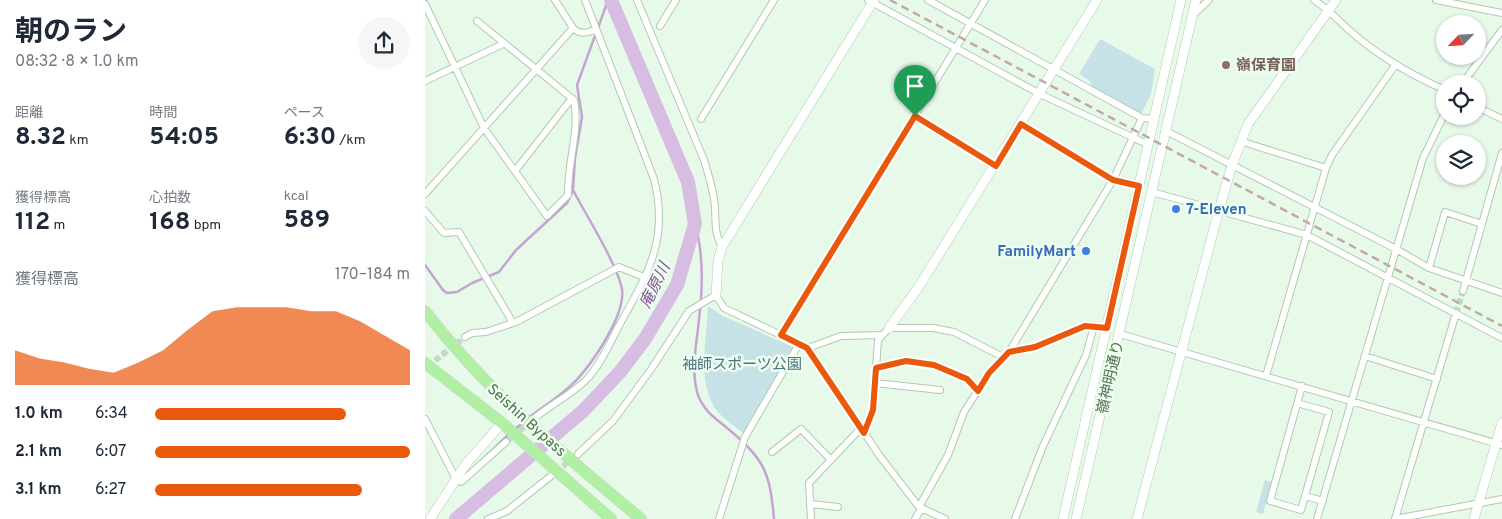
<!DOCTYPE html>
<html lang="ja">
<meta charset="utf-8">
<style>
:root{--surface:#fff;--page:#f6f6f7;--text:#1f2937;--muted:#747a83;--accent:#ea580c}
body{margin:0;font-family:Overpass,"Noto Sans JP",sans-serif;background:var(--page);color:var(--text);height:100vh;display:flex;flex-direction:column;font-size:19px;white-space:nowrap}
*{box-sizing:border-box;margin:0}
p{font-size:16px;color:var(--muted)}
.icon{flex:none;width:28px;height:28px;fill:none;stroke:currentColor;stroke-width:2;stroke-linecap:round;stroke-linejoin:round}
.map{position:relative;flex:1;overflow:hidden}
.details{display:flex;flex-direction:column;background:var(--surface);width:425px}
.details>*{flex:none}
.needle{width:32px;rotate:245deg}
.controls{position:absolute;left:1011px;top:15px;display:grid;gap:10px}
.controls a{display:grid;place-items:center;width:50px;height:50px;border-radius:50%;background:var(--surface);box-shadow:0 1px 4px #0004;font-size:25px}
.pin{position:absolute;display:grid;place-items:center;width:42px;height:42px;color:#fff;margin:-51px -21px;border-radius:50% 50% 50% 0;rotate:-45deg;box-shadow:0 0 5px #0007}
.pin .icon{rotate:45deg}
.round{display:grid;place-items:center;flex:none;width:52px;height:52px;border-radius:26px;background:var(--page)}
.overview{display:flex;align-items:center;justify-content:space-between;height:85px;padding:0 15px}
h1{font-size:28px;font-weight:700;line-height:38px}
.metrics{display:grid;grid-template-columns:repeat(3,1fr);gap:8px;height:85px;padding:5px 15px}
.metrics div{display:grid;align-content:center}
.metrics b{font-size:25px;font-weight:700}
.metrics small{font-size:14px;font-weight:400}
.metrics p{font-size:14px}
.chart{height:140px;padding:10px 15px}
.chart p{display:flex;justify-content:space-between}
.chart svg{width:100%;height:90px;margin-top:5px;fill:var(--accent);opacity:.7}
ul{padding:0 15px;list-style:none;font-size:16px}
li{display:grid;grid-template-columns:80px 60px 1fr;align-items:center;height:38px}
li i{height:12px;border-radius:6px;background:var(--accent)}
main{display:flex;flex:1;min-height:0}
.map>svg:first-child{display:block}
.green{fill:#c6e2e7}
.lines{fill:none;stroke-linecap:round;stroke-linejoin:round}
.stream{stroke:#c5a4d3;stroke-width:2.5}
.river{stroke:#d7bde2;stroke-width:14}
.street-tunnel{stroke:#c2d8c3;stroke-width:6;stroke-dasharray:6 3;stroke-linecap:butt}
.street-casing{stroke:#afcbaf;stroke-width:8}
.secondary-casing{stroke:#adcdac;stroke-width:10}
.highway-casing{stroke:#ced7cd;stroke-width:12}
.street{stroke:#fff;stroke-width:6}
.secondary{stroke:#fff;stroke-width:9}
.highway{stroke:#b1efa4;stroke-width:11}
.rail{stroke:#c3a9a6;stroke-width:2.5;stroke-dasharray:8 5;stroke-linecap:butt}
.route-casing{stroke:#fff;stroke-width:10}
.route{stroke:#ea580c;stroke-width:6}
.education-dot{fill:#8d6e63;stroke:#edfdef;stroke-width:2}
.shop-dot{fill:#3f7fe0;stroke:#edfdef;stroke-width:2}
.labels{text-anchor:middle;stroke-width:5;stroke-linejoin:round;paint-order:stroke}
.education-label{font-size:15px;font-weight:bold;fill:#785e54;stroke:#edfdef;text-anchor:start}
.shop-label{font-size:15px;font-weight:bold;fill:#366cbe;stroke:#edfdef;text-anchor:start}
.park-label{font-size:15px;fill:#4d7481;stroke:#edfdef}
.street-label{font-size:15px;fill:#51714e;stroke:#edfdef}
.water-label{font-size:16px;font-style:italic;fill:#845397;stroke:#edfdef}
</style>
<main>
<section class="details">
<div class="overview"><div><h1>朝のラン</h1><p>08:32 · 8 × 1.0 km</p></div><a class="round"><svg class="icon" aria-label="share" viewBox="0 0 24 24"><path d="M12 15V3M7 8l5-5 5 5M5 13v7h14v-7"/></svg></a></div>
<div class="metrics">
<div><p>距離</p><b>8.32<small> km</small></b></div>
<div><p>時間</p><b>54:05</b></div>
<div><p>ペース</p><b>6:30<small> /km</small></b></div>
</div>
<div class="metrics">
<div><p>獲得標高</p><b>112<small> m</small></b></div>
<div><p>心拍数</p><b>168<small> bpm</small></b></div>
<div><p>kcal</p><b>589</b></div>
</div>
<div class="chart"><p><span>獲得標高</span>170–184 m</p>
<svg viewBox="0 0 160 44" preserveAspectRatio="none"><path d="M0 44V27L10 31L20 33L30 36L40 38L50 33L60 27L70 17L80 8L90 6L100 6L110 6L120 8L130 8L140 13L150 20L160 27V44z"/></svg>
</div>
<ul>
<li><b>1.0 km</b>6:34<i style="width:75%"></i></li>
<li><b>2.1 km</b>6:07<i style="width:100%"></i></li>
<li><b>3.1 km</b>6:27<i style="width:81%"></i></li>
</ul>
</section>
<div class="map">
<svg width="1077" height="519" viewBox="0 0 1077 519">
<rect width="100%" height="100%" fill="#e7faea"/>
<path class="green" d="M675,39L730,69L726,94L716,114L667,87L665,81L654,74Z
M283,306L296,315L368,347L318,433C307,424 293,416 287,403C273,376 282,336 283,306Z
M840,480L847,482L838,514L831,512Z"/>
<g class="lines">
<path class="stream" d="M173,28L183,0
M270,224C279,255 278,287 274,319C272,344 265,369 273,395C279,411 290,418 302,428C339,458 345,472 349,519
M0,265L18,290L22,293L32,292L47,283L74,272L91,250L142,203L148,190L150,158L157,117L152,85L171,33
M103,418C116,408 131,399 143,388C163,371 201,316 197,289C192,264 161,215 148,190
M90,429L99,422
M57,460L84,434"/>
<path class="river" d="M31,519L158,411L195,372L220,339L252,285L270,224L263,182L186,0"/>
<path class="street-tunnel" d="M1031,313L1038,291
M3,366L40,337
M81,442L106,421
M131,472L148,458"/>
<defs>
<path id="street" d="M212,0L279,160C284,176 289,191 290,208C291,223 289,233 297,247
M443,0L615,94L724,145
M503,0L717,118L729,119
M889,0C903,9 912,19 924,30C952,55 986,75 1020,90
M1011,0L1077,13
M0,4L59,128L122,216L143,195C142,163 155,132 149,100L52,21
M767,16L784,0
M235,26L251,0
M148,28C155,35 161,33 170,30
M0,81L78,44
M1037,84L1077,30
M1052,107L1077,119
M490,116L571,166
M276,119L349,0
M596,124L688,180L714,185
M741,131L971,249L1004,268L1077,293
M815,141L901,168
M90,171L147,98
M727,192L882,235L1077,338
M0,194L148,28L130,0
M0,211L19,233L34,232L88,323
M1004,268L1020,212L1057,224
M1038,291L1077,153
M695,334L1077,445
M356,335L560,0
M40,337L47,333L61,332L91,322L194,267L221,278
M383,348L416,336L457,335
M584,352L688,180L717,118
M940,356L1012,379
M451,368L481,361L509,365L542,379L553,391
M841,376L901,168L907,155L971,64
M450,383L515,390
M872,403L904,412L876,510L845,501L877,386
M111,417C127,404 149,393 163,378C177,362 186,341 196,322C224,272 244,238 229,179L160,0
M0,419L31,479L36,482L81,442
M439,433L448,410L453,340L464,328H508L529,332L578,357
M347,452L376,429L406,460
M153,454L188,421L227,368L264,311L291,295L299,308L383,348L454,455L494,507L520,519
M880,496L898,501
M386,504L413,507
M494,507L523,455L539,412L564,373L584,352L610,347L660,326L682,328
M63,519L82,511L126,476
M294,519L320,437L374,344
M386,519L384,483L436,428
M490,519L496,509
M590,519L618,446L661,355L669,326
M892,519L998,158L1020,113
M970,519L1031,313
M970,519L1077,499"/>
<path id="secondary" d="M291,295L293,261L297,247L449,0
M464,328L493,288L672,0
M5,519L41,464L77,423
M638,519L756,0
M651,519L771,0
M712,519L794,210L807,165L823,124L911,0
M1049,519L1077,423"/>
<path id="highway" d="M0,311C63,393 137,453 216,519
M0,363L77,423L186,519"/>
</defs>
<use href="#street" class="street-casing"/>
<use href="#secondary" class="secondary-casing"/>
<use href="#highway" class="highway-casing"/>
<use href="#street" class="street"/>
<use href="#secondary" class="secondary"/>
<use href="#highway" class="highway"/>
<path class="rail" d="M465,0L1077,326"/>
</g>
<g class="lines">
<defs>
<path id="route" d="M490,116L571,166L596,124L688,180L714,186L682,328L660,326L610,347L584,352L564,373L553,391L542,379L509,365L481,361L451,368L448,410L439,433L382,348L356,335Z"/>
</defs>
<use href="#route" class="route-casing"/>
<use href="#route" class="route"/>
</g>
<circle class="education-dot" cx="801" cy="65" r="5"/>
<g class="shop-dot">
<circle cx="751" cy="209" r="5"/>
<circle cx="661" cy="251" r="5"/>
</g>
<g class="labels">
<g class="education-label">
<text x="811" y="70">嶺保育園</text>
</g>
<g class="shop-label">
<text x="761" y="214">7-Eleven</text>
<text x="651" y="256" text-anchor="end">FamilyMart</text>
</g>
<g class="park-label">
<text x="317" y="369">袖師スポーツ公園</text>
</g>
<g class="street-label">
<text transform="translate(685 377) rotate(-77)" y="5">嶺神明通り</text>
<text transform="translate(102 420) rotate(42)" y="5">Seishin Bypass</text>
</g>
<g class="water-label">
<text transform="translate(229 285) rotate(-64)" y="6">庵原川</text>
</g>
</g>
</svg>
<div class="controls">
<a><svg class="needle" viewBox="-14 -14 28 28"><path d="M0-13l5 13h-10z" fill="#e53935"/><path d="M0 13l5-13h-10z" fill="#747a83"/></svg></a>
<a><svg class="icon" aria-label="locate" viewBox="0 0 24 24"><circle cx="12" cy="12" r="6"/><path d="M12 2v4M12 18v4M2 12h4M18 12h4"/></svg></a>
<a><svg class="icon" aria-label="layers" viewBox="0 0 24 24"><path d="M12 4l9 5-9 5-9-5zM3 14l9 5 9-5"/></svg></a>
</div>
<div class="pin" style="left:490px;top:116px;background:#1e9e55"><svg class="icon" aria-label="arrive" viewBox="0 0 24 24"><path d="M6 21V4h12l-3 4 3 4H6"/></svg></div>
</div>
</main>
